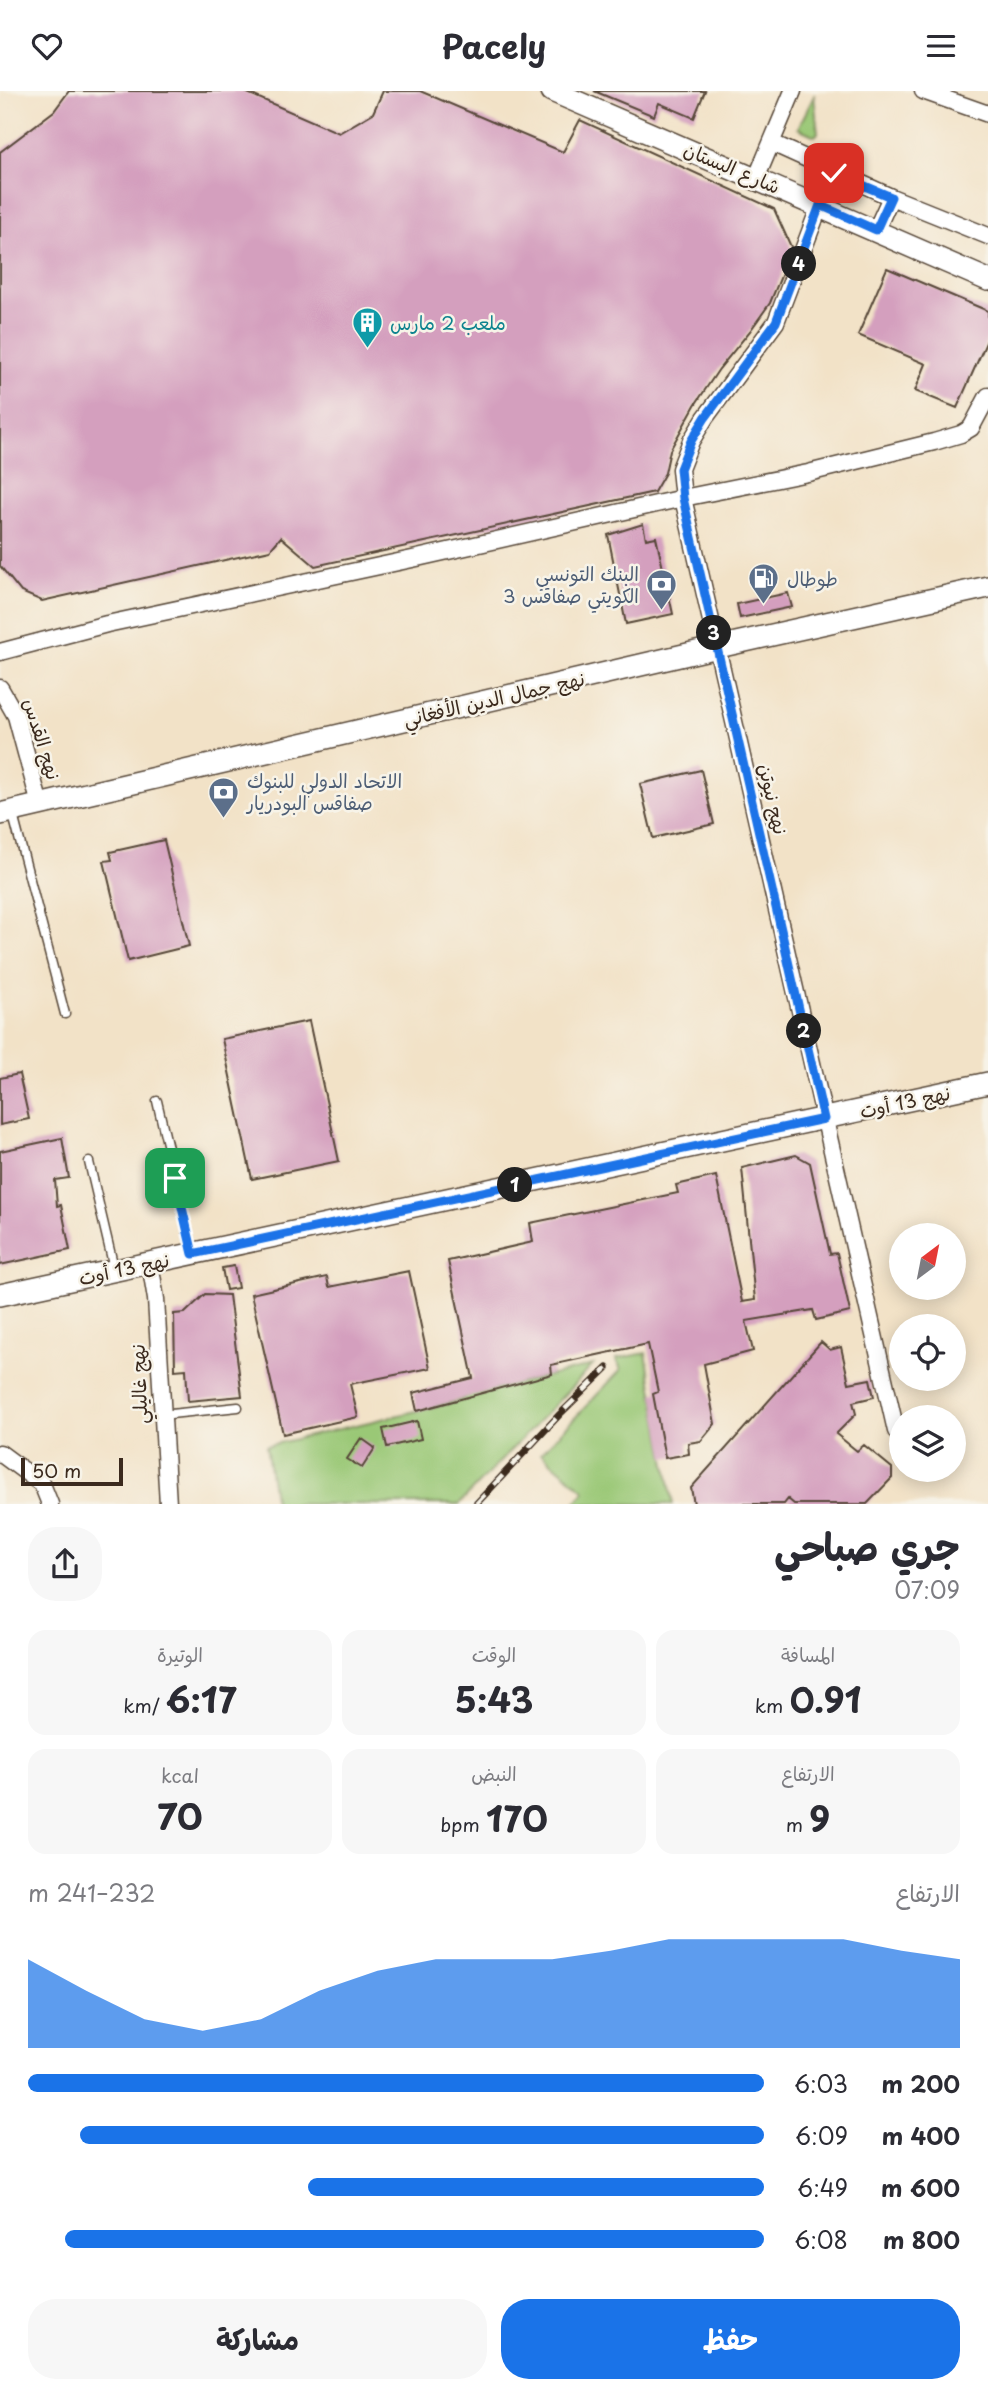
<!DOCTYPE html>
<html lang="ar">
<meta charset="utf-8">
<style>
:root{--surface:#fff;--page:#f7f7f7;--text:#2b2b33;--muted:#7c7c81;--accent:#1a73e8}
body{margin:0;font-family:"Playpen Sans","Playpen Sans Arabic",sans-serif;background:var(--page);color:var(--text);direction:rtl;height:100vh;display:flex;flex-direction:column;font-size:26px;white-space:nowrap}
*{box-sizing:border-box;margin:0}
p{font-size:23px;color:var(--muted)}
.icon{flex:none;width:38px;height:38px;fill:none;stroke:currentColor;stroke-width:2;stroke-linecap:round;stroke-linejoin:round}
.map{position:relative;height:1413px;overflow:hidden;direction:ltr}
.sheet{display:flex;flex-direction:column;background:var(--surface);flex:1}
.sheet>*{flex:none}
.needle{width:46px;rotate:32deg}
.controls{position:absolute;left:889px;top:1132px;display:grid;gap:14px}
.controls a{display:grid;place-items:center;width:77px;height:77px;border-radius:50%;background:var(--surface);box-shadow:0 4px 18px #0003;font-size:35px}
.scale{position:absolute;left:21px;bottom:18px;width:102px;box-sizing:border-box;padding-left:7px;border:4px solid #3b2a1e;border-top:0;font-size:19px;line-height:24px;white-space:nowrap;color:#3b2a1e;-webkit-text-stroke:5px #f7f3e8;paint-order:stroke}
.pin{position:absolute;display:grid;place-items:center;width:60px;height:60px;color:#fff;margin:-30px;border-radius:14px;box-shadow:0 4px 10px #0006}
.km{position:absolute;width:35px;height:35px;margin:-18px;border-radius:50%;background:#222;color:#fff;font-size:19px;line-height:35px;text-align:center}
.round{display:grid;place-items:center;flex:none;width:74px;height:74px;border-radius:28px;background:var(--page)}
.summary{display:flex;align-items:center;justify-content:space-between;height:119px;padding:0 28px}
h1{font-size:38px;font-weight:700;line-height:52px}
.figures{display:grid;grid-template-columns:repeat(3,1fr);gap:10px;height:119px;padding:7px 28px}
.figures div{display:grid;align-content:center;border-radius:18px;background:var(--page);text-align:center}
.figures b{font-size:35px;font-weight:700}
.figures small{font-size:19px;font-weight:400}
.figures p{font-size:19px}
.chart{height:196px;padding:14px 28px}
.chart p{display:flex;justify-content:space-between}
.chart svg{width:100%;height:126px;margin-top:7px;fill:var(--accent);opacity:.7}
.action{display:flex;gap:14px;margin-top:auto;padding:14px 28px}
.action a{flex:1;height:80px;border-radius:28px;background:var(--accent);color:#fff;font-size:28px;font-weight:700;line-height:80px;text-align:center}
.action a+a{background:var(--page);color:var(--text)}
ul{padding:0 28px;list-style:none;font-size:23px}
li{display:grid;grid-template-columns:112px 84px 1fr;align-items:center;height:52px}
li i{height:18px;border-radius:9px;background:var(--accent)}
header{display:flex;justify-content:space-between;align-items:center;height:91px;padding:0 28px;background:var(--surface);font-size:32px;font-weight:700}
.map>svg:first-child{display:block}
.green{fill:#9ac876;stroke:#6a794a;stroke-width:2}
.building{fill:#d49fbe}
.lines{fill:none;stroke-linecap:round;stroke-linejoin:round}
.lane-casing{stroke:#564637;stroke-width:11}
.street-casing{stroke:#564637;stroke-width:19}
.secondary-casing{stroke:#564637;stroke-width:24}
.lane{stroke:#fff;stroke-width:8}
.street{stroke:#fff;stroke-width:16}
.secondary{stroke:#fff;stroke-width:21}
.rail-casing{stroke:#3b2a1e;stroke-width:7}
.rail{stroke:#f7f3e8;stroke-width:4.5;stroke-dasharray:13;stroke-linecap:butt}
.route-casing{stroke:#fff;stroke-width:14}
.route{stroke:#1a73e8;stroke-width:9}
.labels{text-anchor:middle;stroke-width:5;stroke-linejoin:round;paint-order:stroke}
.street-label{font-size:19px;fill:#3b2a1e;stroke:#f7f3e8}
.culture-label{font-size:19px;fill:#0d838f;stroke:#f7f3e8;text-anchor:start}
.service-label{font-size:19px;fill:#4e5e75;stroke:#f7f3e8;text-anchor:start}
</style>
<header><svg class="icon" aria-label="menu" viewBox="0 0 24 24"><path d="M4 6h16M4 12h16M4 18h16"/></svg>Pacely<svg class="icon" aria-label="heart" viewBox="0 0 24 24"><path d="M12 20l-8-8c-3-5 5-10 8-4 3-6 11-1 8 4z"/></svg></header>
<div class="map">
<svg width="988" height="1413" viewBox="0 0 988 1413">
<rect width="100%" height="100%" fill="#f7f3e8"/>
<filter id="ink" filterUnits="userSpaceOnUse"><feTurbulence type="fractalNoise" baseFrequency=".0143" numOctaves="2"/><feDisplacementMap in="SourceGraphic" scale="14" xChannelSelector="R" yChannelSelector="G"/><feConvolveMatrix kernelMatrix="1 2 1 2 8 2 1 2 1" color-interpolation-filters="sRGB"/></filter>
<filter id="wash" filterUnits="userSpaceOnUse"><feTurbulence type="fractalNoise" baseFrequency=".00686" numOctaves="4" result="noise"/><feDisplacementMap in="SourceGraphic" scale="28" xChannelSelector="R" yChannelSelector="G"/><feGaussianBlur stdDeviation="1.57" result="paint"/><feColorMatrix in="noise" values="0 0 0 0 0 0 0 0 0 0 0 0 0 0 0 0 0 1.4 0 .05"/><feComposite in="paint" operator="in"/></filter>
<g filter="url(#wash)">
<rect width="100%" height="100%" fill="#f2e2c7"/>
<path class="green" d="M814,5L818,42L815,45L798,37Z
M646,1262L673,1413H574L585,1400L541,1362L621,1279L616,1268Z
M593,1274L459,1413H275L266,1355L459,1310L468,1305Z"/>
<g id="blocks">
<path class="building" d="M69,0H243L339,42L373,22L383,0H420L563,61L580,29L774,118L792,158L770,212L750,240L719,278L695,314L670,359L665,382L654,401L315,475L281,446L270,459L42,510L21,501L0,475V61L54,20Z
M594,0H705L694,27L659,12L654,25Z
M887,177L988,220V247L957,317L915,300L926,273L858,244Z
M643,433L646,448L656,446L673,523L626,533L608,444Z
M788,502L792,516L740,527L737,513Z
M701,679L714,733L653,747L640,693Z
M164,749L189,855L128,870L104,770L112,769L110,761Z
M309,930L339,1070L252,1088L222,948Z
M19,983L29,1028L0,1034V987Z
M62,1047L69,1087L55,1089L57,1115L61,1114L70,1159L0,1174V1060Z
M796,1064L810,1072L830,1163L837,1162L850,1221L816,1229L813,1219L746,1230L753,1260L704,1273L715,1333L701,1350L688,1352L689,1363L665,1367L653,1303L658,1301L648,1253L551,1274L552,1283L417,1320L413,1302L473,1287L448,1170L533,1151L530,1132L678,1102L676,1094L716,1085L742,1211L755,1209L742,1077Z
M234,1175L238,1197L226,1199L222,1177Z
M409,1180L430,1277L350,1293L358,1326L283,1343L251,1203L327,1186L329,1196Z
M205,1203L229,1204L242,1305L188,1310L186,1278L175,1279L174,1223L185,1222Z
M821,1251L830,1259L841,1256L849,1292L870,1288L874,1306L853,1311L856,1323L836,1343L857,1360L864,1354L892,1377V1387L867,1413H794L788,1408L784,1413H694L691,1397Z
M417,1330L421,1348L387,1356L383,1338Z
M361,1347L375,1357L362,1377L347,1368Z"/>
</g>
</g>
<g filter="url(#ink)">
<use href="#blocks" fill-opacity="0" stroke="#564637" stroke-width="2"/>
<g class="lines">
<defs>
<path id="lane" d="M12,720L65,923
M157,1010L192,1160
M89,1071L114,1177
M161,1324L238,1316"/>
<path id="street" d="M923,0L988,23
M772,52L891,106L988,145
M756,88L793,0
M820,114L776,231L705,327L691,350L680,378L683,407L896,1340
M876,139L891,106
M0,561L107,533L417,467L683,407L808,382L934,351L961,343L971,337L988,305
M0,597L16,625L40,714
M150,1172L156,1208L168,1413
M0,1362L42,1393L50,1413"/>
<path id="secondary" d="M552,0L988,189
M0,723L718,556L988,496
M0,1204L988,992"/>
</defs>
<use href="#lane" class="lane-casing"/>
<use href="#street" class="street-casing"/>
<use href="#secondary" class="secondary-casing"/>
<use href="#lane" class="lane"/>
<use href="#street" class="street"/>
<use href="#secondary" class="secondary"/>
<defs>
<path id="rail" d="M476,1413L560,1323L607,1277"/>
</defs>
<use href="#rail" class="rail-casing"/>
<use href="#rail" class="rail"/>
</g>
</g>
<g class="lines" filter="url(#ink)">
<defs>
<path id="route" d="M175,1087L193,1163L824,1028L683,407L680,378L691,350L705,327L776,231L820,114L876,139L891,106L834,82"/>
</defs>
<use href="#route" class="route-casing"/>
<use href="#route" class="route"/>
</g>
<defs>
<symbol id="building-pin" viewBox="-11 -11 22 30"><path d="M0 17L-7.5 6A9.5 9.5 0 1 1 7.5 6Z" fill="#0f9aa8" stroke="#f7f3e8"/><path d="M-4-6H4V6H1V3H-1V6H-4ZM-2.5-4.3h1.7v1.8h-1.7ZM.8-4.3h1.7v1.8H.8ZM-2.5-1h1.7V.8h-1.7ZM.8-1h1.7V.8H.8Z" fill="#fff"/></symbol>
<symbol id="fuel-pin" viewBox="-11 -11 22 30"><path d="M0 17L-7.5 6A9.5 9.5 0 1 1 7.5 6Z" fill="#5c6f8a" stroke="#f7f3e8"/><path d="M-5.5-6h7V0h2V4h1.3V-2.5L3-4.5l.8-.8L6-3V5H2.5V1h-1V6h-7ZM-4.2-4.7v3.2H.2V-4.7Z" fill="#fff"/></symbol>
<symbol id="bank-pin" viewBox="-11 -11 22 30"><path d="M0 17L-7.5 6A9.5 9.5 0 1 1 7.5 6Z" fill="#5c6f8a" stroke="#f7f3e8"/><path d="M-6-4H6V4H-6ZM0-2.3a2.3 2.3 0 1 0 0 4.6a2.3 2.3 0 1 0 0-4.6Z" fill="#fff"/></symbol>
</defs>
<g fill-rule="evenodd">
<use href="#building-pin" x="350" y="214" width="35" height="47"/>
<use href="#fuel-pin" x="746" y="470" width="35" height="47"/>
<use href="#bank-pin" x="644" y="476" width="35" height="47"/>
<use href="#bank-pin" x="206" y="684" width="35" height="47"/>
</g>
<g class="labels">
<g class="street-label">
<text transform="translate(732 77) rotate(23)" y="7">شارع البستان</text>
<text transform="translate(494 608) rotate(-13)" y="7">نهج جمال الدين الأفغاني</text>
<text transform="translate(42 648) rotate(73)" y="7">نهج القدس</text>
<text transform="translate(773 708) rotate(77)" y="7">نهج نيوتن</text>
<text transform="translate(905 1011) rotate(-12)" y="7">نهج 13 أوت</text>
<text transform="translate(124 1178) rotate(-12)" y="7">نهج 13 أوت</text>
<text transform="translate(139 1293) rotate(-92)" y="7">نهج غاليلي</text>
</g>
<g class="culture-label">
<text x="390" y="239">ملعب 2 مارس</text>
</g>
<g class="service-label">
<text x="639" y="490" text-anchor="end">البنك التونسي<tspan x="639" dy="22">الكويتي صفاقس 3</tspan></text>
<text x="787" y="495">طوطال</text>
<text x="247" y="697">الاتحاد الدولي للبنوك<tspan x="247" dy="22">صفاقس البودريار</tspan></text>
</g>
</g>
</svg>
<div class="controls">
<a><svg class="needle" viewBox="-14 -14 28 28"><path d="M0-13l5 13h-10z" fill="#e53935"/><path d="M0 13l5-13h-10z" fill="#7c7c81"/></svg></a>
<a><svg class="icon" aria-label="locate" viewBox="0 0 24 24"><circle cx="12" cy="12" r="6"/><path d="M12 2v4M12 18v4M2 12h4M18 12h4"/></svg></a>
<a><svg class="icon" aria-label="layers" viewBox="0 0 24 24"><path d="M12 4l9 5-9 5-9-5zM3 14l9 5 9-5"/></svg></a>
</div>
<div class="scale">50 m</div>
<div class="pin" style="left:175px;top:1087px;background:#1e9e55"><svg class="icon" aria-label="arrive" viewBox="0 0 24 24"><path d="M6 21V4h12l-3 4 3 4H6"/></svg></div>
<div class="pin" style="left:834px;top:82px;background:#d93025"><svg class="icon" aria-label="check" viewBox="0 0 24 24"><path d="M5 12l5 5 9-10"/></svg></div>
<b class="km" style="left:515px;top:1094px">1</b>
<b class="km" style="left:804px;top:940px">2</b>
<b class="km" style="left:714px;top:542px">3</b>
<b class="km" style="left:799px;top:173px">4</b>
</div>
<section class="sheet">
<div class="summary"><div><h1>جري صباحي</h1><p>07:09</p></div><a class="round"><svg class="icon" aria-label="share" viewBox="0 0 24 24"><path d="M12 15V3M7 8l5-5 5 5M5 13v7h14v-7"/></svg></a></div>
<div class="figures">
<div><p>المسافة</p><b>0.91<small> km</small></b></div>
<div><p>الوقت</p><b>5:43</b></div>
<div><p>الوتيرة</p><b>6:17<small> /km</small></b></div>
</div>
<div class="figures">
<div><p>الارتفاع</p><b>9<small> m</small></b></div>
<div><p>النبض</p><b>170<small> bpm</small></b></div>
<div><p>kcal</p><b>70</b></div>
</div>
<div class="chart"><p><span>الارتفاع</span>232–241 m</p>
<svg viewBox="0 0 160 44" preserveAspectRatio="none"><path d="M0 44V13L10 24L20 34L30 38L40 34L50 24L60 17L70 13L80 13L90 13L100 10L110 6L120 6L130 6L140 6L150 10L160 13V44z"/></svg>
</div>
<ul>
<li><b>200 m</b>6:03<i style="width:100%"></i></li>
<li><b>400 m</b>6:09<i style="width:93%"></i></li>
<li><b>600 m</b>6:49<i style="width:62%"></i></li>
<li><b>800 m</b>6:08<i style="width:95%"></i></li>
</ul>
<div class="action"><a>حفظ</a><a>مشاركة</a></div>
</section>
